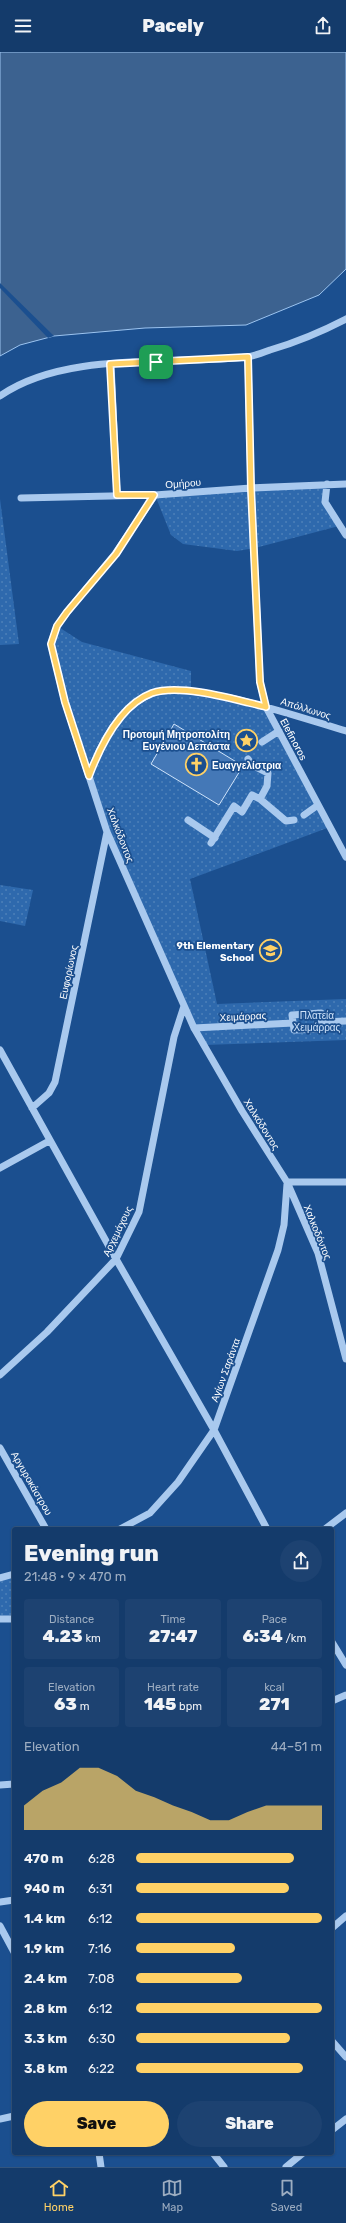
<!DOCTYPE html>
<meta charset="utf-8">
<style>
:root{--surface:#143b6b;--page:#1d4271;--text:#f1f3f6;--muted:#9dadc1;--line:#33557e;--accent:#ffd166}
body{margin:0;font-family:Rubik,sans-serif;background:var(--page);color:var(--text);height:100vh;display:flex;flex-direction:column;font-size:15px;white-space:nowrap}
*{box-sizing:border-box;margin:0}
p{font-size:13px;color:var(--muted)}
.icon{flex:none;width:22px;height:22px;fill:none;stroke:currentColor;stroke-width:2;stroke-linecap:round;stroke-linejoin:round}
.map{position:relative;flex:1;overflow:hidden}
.drawer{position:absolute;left:12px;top:1475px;width:322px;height:628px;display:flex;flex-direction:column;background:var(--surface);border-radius:4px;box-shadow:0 1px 3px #0004,0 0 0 1px var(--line)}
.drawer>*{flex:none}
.pin{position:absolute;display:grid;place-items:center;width:34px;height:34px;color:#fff;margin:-17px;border-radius:8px;box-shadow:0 2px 6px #0006}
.round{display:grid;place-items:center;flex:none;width:42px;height:42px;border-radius:21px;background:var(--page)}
.headline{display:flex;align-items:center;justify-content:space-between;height:68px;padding:0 12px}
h1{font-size:22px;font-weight:800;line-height:30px}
.metrics{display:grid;grid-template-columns:repeat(3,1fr);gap:6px;height:68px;padding:4px 12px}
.metrics div{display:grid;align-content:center;border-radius:4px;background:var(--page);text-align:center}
.metrics b{font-size:17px;font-weight:800}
.metrics small{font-size:11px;font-weight:400}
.metrics p{font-size:11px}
.chart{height:112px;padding:8px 12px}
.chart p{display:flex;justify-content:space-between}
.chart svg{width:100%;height:72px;margin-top:4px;fill:var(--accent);opacity:.7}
.action{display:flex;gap:8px;margin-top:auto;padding:8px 12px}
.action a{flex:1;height:46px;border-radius:24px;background:var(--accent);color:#111;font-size:16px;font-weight:800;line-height:46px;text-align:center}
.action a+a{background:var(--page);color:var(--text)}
ul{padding:0 12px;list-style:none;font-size:13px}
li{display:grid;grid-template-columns:64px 48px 1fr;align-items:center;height:30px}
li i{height:10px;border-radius:5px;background:var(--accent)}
header{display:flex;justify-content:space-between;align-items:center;height:52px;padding:0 12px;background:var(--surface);font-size:18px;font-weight:800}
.tabs{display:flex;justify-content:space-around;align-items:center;height:56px;border-top:1px solid var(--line);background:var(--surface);font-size:11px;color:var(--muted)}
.tabs a{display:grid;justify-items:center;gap:2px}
.tabs .on{color:var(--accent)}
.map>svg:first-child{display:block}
.green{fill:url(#green-dots)}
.water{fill:#3c6290;stroke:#9cc4f0}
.pier{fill:#1b4f8f}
.building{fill:#4478b7;stroke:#cfe3fa}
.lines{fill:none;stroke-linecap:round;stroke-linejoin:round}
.minor{stroke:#a9c9ee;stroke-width:7}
.route-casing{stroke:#fff;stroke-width:8}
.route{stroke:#ffd166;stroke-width:5}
.labels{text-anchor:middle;stroke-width:3.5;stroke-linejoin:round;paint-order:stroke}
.street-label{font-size:10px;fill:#fff;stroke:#1b4f8f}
.poi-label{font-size:10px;font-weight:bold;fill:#fff;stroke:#1b4f8f;text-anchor:end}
.park-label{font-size:10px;fill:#cfe3fa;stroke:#1b4f8f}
</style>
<header><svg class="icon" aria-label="menu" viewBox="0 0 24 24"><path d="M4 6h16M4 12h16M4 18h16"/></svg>Pacely<svg class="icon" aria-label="share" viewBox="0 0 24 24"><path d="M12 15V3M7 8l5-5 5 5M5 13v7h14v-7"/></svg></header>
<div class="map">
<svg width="346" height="2115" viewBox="0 0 346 2115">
<defs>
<pattern id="green-dots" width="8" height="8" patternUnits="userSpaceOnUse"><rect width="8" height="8" fill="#2e69ad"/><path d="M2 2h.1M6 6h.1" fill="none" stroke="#4d80b9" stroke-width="1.8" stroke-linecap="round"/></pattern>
</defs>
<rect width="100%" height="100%" fill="#1b4f8f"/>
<path class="green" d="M327,432L325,450L339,474L255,496L237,499L183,492L171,483L155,443Z
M0,447L19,592L0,593Z
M57,574L82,590L191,619V640L266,655L330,775L190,827L217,952L346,947V988L204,993L107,780L51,592Z
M0,833L33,838L25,874L0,869Z
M14,1522V1567H0V1526Z"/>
<path class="water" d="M0,0H346V217L319,243L246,273L145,276L54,284L20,293L0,304Z"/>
<path class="pier" d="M0,231L54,284L48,286L0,236Z"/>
<path class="building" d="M174,672L243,714L219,753L151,712Z"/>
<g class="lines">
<path class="minor" d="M248,305L251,436L260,630L266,655L346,805
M111,313L117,443
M0,344C64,299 171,313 247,305C254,304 262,301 270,298C297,290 321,280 346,267
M327,432L325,450L346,483
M155,443L115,502L67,560L57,574L51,592L65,650L107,780L194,976L242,1059L287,1130L318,1201L346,1307
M21,446L155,443L251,436L346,432
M262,690L279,679
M89,724C100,693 118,655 151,642C189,626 305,667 346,679
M260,747L286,769L294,768
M304,763L318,753
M188,768L215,786
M211,791L234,754L242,760L252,743L260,747L267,734L268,721L252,713L248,707
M321,961L322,977L294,978L292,963Z
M322,970L346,969
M194,976L293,971
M0,998L116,1207L214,1378L267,1477
M32,1056L49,1041L55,1030L107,780
M0,1116L49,1089
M287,1130H346
M0,1323L47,1280L116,1207L139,1160L174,985L184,954
M0,1396L46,1477
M120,1477L150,1461L178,1430L214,1378L278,1198L284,1173L287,1132
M325,1477L346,1461
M0,1526L14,1522
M0,1567H14
M332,1590L346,1613
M332,1649L346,1643
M0,1733L14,1732
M0,1850L14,1848
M0,1874L14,1900
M332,1876L346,1864
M332,1989L346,2005
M0,2067L14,2064
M332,2078L346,2067
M99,2101L101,2115
M213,2101L224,2115
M286,2115L303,2101"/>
</g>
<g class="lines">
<defs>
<path id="route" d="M248,305L251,436L260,630L266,655C237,648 181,631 152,641C120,653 100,695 89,724L65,650L51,592L57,574L67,560L116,502L154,443H117L110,312Z"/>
</defs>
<use href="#route" class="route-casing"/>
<use href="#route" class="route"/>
</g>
<defs>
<symbol id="sight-ring" viewBox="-11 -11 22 22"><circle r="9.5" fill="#1b4f8f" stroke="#ffd166" stroke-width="1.5"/><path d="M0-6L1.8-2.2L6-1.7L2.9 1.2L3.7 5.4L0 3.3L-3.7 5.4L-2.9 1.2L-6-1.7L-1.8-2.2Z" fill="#ffd166"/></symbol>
<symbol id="church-ring" viewBox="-11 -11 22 22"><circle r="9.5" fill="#1b4f8f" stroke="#ffd166" stroke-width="1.5"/><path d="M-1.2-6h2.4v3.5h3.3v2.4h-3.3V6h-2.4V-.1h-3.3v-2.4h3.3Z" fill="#ffd166"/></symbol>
<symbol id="school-ring" viewBox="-11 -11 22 22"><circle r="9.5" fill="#1b4f8f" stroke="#ffd166" stroke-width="1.5"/><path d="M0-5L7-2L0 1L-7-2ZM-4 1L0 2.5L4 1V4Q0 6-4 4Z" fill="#ffd166"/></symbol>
</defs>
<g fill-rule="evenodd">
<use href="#sight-ring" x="234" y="676" width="25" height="25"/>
<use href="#church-ring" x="184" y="700" width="25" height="25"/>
<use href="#school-ring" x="258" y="886" width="25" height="25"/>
</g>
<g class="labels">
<g class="street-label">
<text transform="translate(183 431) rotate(-4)" y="4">Ομήρου</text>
<text transform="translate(306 656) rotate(17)" y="4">Απόλλωνος</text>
<text transform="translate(294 687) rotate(62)" y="4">Elefinoros</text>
<text transform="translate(121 783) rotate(69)" y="4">Χαλκόδοντος</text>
<text transform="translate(68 920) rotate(-78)" y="4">Ευφορίωνος</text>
<text transform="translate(243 964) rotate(-3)" y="4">Χειμάρρας</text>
<text transform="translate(262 1072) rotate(58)" y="4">Χαλκόδοντος</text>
<text transform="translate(117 1179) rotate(-64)" y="4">Αρχεμάχους</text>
<text transform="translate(318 1180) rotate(68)" y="4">Χαλκοδόντος</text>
<text transform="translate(225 1318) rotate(-70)" y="4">Αγίων Σαράντα</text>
<text transform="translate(32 1431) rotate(60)" y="4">Αργυροκάστρου</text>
</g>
<g class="poi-label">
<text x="230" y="686">Προτομή Μητροπολίτη<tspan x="230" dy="12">Ευγένιου Δεπάστα</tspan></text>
<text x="212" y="717" text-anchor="start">Ευαγγελίστρια</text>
<text x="254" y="897">9th Elementary<tspan x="254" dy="12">School</tspan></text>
</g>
<g class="park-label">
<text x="317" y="967">Πλατεία<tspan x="317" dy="12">Χειμάρρας</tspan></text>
</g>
</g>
</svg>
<div class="pin" style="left:156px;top:310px;background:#1e9e55"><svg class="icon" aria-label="arrive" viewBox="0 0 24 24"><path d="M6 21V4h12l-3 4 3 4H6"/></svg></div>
<section class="drawer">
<div class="headline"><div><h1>Evening run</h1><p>21:48 · 9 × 470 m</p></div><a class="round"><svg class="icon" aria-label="share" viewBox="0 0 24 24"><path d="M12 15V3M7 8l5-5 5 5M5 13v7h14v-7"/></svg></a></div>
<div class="metrics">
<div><p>Distance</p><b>4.23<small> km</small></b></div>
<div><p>Time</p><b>27:47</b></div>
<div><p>Pace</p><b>6:34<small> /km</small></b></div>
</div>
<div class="metrics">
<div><p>Elevation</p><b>63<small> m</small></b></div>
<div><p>Heart rate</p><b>145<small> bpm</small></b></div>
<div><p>kcal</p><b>271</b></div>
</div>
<div class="chart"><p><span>Elevation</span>44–51 m</p>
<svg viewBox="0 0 160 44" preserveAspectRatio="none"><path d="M0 44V29L10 20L20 15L30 6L40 6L50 11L60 20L70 24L80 29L90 33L100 38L110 38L120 33L130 29L140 29L150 29L160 29V44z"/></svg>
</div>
<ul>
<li><b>470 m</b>6:28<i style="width:85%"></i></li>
<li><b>940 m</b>6:31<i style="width:82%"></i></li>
<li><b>1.4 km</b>6:12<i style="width:100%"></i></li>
<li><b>1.9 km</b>7:16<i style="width:53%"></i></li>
<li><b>2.4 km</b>7:08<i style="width:57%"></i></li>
<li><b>2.8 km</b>6:12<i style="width:100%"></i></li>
<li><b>3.3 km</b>6:30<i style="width:83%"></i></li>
<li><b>3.8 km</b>6:22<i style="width:90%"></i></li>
</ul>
<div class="action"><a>Save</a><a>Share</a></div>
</section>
</div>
<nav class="tabs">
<a class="on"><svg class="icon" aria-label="home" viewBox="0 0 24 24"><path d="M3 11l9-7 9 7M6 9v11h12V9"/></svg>Home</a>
<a><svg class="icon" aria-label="map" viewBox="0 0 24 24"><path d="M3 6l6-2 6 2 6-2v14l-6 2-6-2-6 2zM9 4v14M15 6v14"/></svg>Map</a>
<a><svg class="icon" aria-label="saved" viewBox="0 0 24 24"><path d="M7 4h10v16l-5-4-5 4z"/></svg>Saved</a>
</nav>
